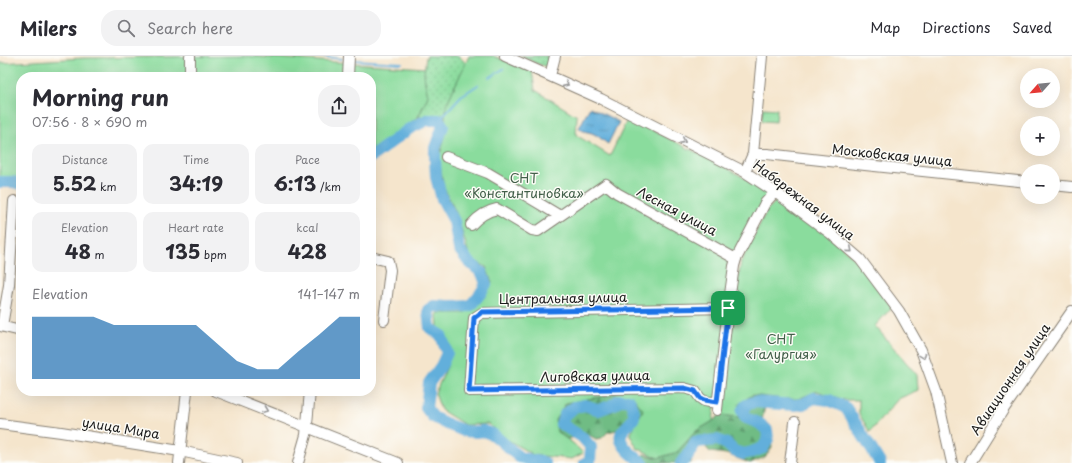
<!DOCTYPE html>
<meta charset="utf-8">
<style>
:root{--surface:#fff;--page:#f2f2f3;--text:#2b2b33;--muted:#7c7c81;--line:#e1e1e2;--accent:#1f6fb2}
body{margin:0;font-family:"Playpen Sans",sans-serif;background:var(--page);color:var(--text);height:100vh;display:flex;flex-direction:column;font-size:15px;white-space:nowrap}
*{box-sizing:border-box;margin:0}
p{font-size:13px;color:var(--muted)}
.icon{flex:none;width:22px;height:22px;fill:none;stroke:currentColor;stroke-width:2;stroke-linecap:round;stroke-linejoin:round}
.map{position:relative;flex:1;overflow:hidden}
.side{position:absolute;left:16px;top:16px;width:360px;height:324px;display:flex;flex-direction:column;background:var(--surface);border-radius:16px;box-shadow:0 4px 16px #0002}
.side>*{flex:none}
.needle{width:26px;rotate:243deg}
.tools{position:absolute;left:1020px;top:12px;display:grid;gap:8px}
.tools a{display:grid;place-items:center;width:40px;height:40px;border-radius:50%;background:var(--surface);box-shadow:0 4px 16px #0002;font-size:20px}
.pin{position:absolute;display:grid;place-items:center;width:34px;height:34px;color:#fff;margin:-17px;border-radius:8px;box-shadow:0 2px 6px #0006}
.round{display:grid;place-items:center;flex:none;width:42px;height:42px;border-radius:16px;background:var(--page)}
.head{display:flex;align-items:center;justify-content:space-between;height:68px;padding:0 16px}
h1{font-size:22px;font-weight:700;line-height:30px}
.figures{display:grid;grid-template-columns:repeat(3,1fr);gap:6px;height:68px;padding:4px 16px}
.figures div{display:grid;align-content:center;border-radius:10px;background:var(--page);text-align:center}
.figures b{font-size:20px;font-weight:700}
.figures small{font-size:11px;font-weight:400}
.figures p{font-size:11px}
.chart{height:112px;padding:8px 16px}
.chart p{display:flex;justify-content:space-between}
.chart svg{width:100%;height:72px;margin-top:4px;fill:var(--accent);opacity:.7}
header{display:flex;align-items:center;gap:24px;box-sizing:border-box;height:56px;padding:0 20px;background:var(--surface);border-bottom:1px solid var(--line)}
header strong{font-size:19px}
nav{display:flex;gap:22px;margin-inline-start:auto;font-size:14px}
.search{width:280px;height:36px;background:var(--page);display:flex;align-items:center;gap:10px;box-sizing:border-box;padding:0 14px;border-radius:16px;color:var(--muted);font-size:15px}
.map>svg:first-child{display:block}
.grass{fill:url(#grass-dots);stroke:#537c5c}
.forest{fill:url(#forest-firs);stroke:#466c50}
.park{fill:url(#park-tufts);stroke:#537c5c}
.garden{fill:#8adc9d;stroke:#537c5c}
.water{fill:url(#water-ripples);stroke:#3f667c}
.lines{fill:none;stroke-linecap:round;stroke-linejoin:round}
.stream{stroke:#62afdb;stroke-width:2}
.river{stroke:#62afdb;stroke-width:12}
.minor-casing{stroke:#888074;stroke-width:12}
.minor{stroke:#fff;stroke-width:10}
.oneway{stroke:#999}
.route-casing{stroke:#fff;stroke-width:8}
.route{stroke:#1a73e8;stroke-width:5}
.labels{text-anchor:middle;stroke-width:3;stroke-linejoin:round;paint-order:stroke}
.street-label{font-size:13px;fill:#1c1c1c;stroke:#fdfcf7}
.park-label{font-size:13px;fill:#425f49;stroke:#fdfcf7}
</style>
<header>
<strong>Milers</strong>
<div class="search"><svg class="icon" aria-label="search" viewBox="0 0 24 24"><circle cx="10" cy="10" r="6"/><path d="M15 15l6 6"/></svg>Search here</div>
<nav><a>Map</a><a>Directions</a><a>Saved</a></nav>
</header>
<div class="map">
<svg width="1072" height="407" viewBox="0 0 1072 407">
<defs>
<pattern id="grass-dots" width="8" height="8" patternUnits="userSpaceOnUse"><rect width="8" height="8" fill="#8adc9d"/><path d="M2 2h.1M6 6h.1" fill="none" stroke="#76bc87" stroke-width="1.8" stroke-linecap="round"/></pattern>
<pattern id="forest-firs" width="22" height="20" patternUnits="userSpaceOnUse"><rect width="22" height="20" fill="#6fbc84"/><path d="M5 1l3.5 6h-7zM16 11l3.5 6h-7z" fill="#5a986b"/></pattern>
<pattern id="park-tufts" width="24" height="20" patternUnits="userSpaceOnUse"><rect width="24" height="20" fill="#8adc9d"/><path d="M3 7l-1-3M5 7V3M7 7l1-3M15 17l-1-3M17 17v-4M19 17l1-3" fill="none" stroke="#76bc87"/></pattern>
<pattern id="water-ripples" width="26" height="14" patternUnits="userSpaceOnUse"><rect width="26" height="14" fill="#62afdb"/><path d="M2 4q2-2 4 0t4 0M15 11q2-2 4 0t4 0" fill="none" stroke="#508eb1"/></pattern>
</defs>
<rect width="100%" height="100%" fill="#fdfcf7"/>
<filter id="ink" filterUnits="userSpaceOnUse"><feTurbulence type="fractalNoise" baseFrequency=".025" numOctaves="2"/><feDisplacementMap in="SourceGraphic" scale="8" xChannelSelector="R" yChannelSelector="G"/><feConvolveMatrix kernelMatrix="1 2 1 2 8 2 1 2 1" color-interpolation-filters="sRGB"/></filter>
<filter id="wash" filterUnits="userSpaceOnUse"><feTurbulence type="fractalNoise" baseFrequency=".012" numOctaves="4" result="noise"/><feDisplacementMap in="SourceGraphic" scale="16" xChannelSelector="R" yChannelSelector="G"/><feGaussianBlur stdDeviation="0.9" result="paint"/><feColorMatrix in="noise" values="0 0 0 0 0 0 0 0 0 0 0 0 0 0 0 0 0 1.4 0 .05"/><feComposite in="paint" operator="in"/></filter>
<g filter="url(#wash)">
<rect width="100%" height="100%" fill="#f5e5cc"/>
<path class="grass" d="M427,0H459L466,7L448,45L445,61L431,59L418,61L428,40L425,27L424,16L426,1Z
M521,0H547L550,4L547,11L535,7Z"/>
<path class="forest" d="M615,338L635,342L643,354L635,370L626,375L616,374L608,376L602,382L596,383L589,379L583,377L576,381L567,383L557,376L555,364L567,347Z
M752,339L762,340L765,343V351L762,364L769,368L772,391L765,401L750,407L726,398L710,396L705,390L698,391L692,402L691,407H635L644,398L658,402L677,396L696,375L713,365L720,359L739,361V348Z"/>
<path class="park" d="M763,52L777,53L776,66L762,65Z"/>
<path class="garden" d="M244,0L425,12L424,16L425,27L428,40L418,61L371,96V21H21V123L0,124V7L84,2Z
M469,0H493L532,15L535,34L577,60L576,79L610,100L628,62L725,111L771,137L736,199L713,365L696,375L677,396L658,402L637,392L630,379L643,354L634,342L615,338L566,347L555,364L557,376L574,388L583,397L572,403L533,399L508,384L488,368L465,369L441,354L435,337L447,311L450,288L438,271L437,257H464L484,242L492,226L486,211L470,202L457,159L444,131L439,103L447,73L445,61L448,45Z
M778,143L829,179L857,205L892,251L875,270L917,319L918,334L898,343L870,376L859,358V344H845L817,335L798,343H784L752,339L739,348V361L720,359L730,275L741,206L767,154Z"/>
<path class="water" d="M590,51L619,66L608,88C603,85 599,80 594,78C588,75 585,77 579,72Z"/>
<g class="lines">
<path class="stream" d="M318,0L342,3
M354,4L402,7
M489,22L503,13
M439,64L461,40L478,29"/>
<path class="river" d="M371,101L409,73L427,64H439L443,70L435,92V103L436,121L442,143L454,165L459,193L468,205L482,217L486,228L480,238L470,250L449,251L434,250L428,254L430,272L441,279L447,297L441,310L429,327L426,352L433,361L449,369L464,375L477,376L483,375L494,379L519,401L535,405L545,407
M0,126H13L21,128
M585,407L590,405L591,391L582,381L561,368L565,358L575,351L585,349L599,354L612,349L619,344H629C632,349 635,355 634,361C632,367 625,371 622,376C615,387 635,401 643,407
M681,407L687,401L696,386L717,384L727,388L734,395L743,398L752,396L763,392L768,383L767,374L759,367L746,362L742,355L746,349L754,346L795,349L803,348L814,342L829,344L846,352L880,407"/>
</g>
</g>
<g filter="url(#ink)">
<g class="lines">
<defs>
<path id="minor" d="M190,0V21
M505,0L601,43L745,116L775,136L830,177L860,203L899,255L921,294L936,335L952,407
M550,20L555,0
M348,21L349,0
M753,98H767L865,109L1027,126
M446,101L488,117L505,127L560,160
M745,116L753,98L762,0
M1053,129L1072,131
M471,169C478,161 487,155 497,153L532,174L538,175L606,128L617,137L736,203
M371,201L388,205L390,214L384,264
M0,270L21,275
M2,270L9,229L14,145
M216,335L398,407
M717,347L704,345L700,342L695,335L684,332L469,335L474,262L482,257L728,252
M717,354L728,252L734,210L736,203L765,147L775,136
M0,368L61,376L180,395L237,407
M179,407L187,335
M298,407L306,379L310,335
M790,407L795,366
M970,407L1003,354L1072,255"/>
</defs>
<use href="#minor" class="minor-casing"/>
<use href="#minor" class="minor"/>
</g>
<defs><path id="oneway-chevron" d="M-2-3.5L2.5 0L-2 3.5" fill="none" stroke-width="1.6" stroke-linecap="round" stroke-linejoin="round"/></defs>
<g class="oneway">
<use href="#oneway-chevron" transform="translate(566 28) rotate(24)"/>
<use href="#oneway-chevron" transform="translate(683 85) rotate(26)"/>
<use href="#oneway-chevron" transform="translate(850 194) rotate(41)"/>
<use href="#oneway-chevron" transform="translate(923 300) rotate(69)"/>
<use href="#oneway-chevron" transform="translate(265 354) rotate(21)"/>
</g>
</g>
<g class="lines" filter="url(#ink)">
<defs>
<path id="route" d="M728,252L717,346L704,344L700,342L695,335L684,332L469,335L474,262L482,256Z"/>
</defs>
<use href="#route" class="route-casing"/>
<use href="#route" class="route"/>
</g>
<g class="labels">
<g class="street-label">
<text transform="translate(892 99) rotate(6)" y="5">Московская улица</text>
<text transform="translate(804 144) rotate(37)" y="5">Набережная улица</text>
<text transform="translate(677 155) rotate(28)" y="5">Лесная улица</text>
<text transform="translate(563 242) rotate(-1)" y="5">Центральная улица</text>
<text transform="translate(595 320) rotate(-1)" y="5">Лиговская улица</text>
<text transform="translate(1010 323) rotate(-56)" y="5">Авиационная улица</text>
<text transform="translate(121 372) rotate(9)" y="5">улица Мира</text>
</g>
<g class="park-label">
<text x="524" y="127">СНТ<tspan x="524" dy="15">«Константиновка»</tspan></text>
<text x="781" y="288">СНТ<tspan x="781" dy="15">«Галургия»</tspan></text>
</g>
</g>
</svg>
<div class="tools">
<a><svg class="needle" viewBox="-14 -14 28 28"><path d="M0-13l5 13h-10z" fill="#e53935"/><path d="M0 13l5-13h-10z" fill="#7c7c81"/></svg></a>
<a>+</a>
<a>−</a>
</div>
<div class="pin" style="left:728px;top:252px;background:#1e9e55"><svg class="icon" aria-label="arrive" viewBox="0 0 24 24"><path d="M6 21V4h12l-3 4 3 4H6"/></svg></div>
<section class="side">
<div class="head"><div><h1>Morning run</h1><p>07:56 · 8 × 690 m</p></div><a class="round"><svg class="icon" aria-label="share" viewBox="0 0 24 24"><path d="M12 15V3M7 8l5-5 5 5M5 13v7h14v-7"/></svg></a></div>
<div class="figures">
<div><p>Distance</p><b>5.52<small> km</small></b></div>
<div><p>Time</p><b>34:19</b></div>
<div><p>Pace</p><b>6:13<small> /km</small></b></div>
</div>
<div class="figures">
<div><p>Elevation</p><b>48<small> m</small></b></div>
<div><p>Heart rate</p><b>135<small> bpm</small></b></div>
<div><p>kcal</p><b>428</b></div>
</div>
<div class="chart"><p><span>Elevation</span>141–147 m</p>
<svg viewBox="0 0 160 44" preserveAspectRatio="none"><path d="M0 44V6L10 6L20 6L30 6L40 11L50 11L60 11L70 11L80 11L90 22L100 33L110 38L120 38L130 27L140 17L150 6L160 6V44z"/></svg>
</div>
</section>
</div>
